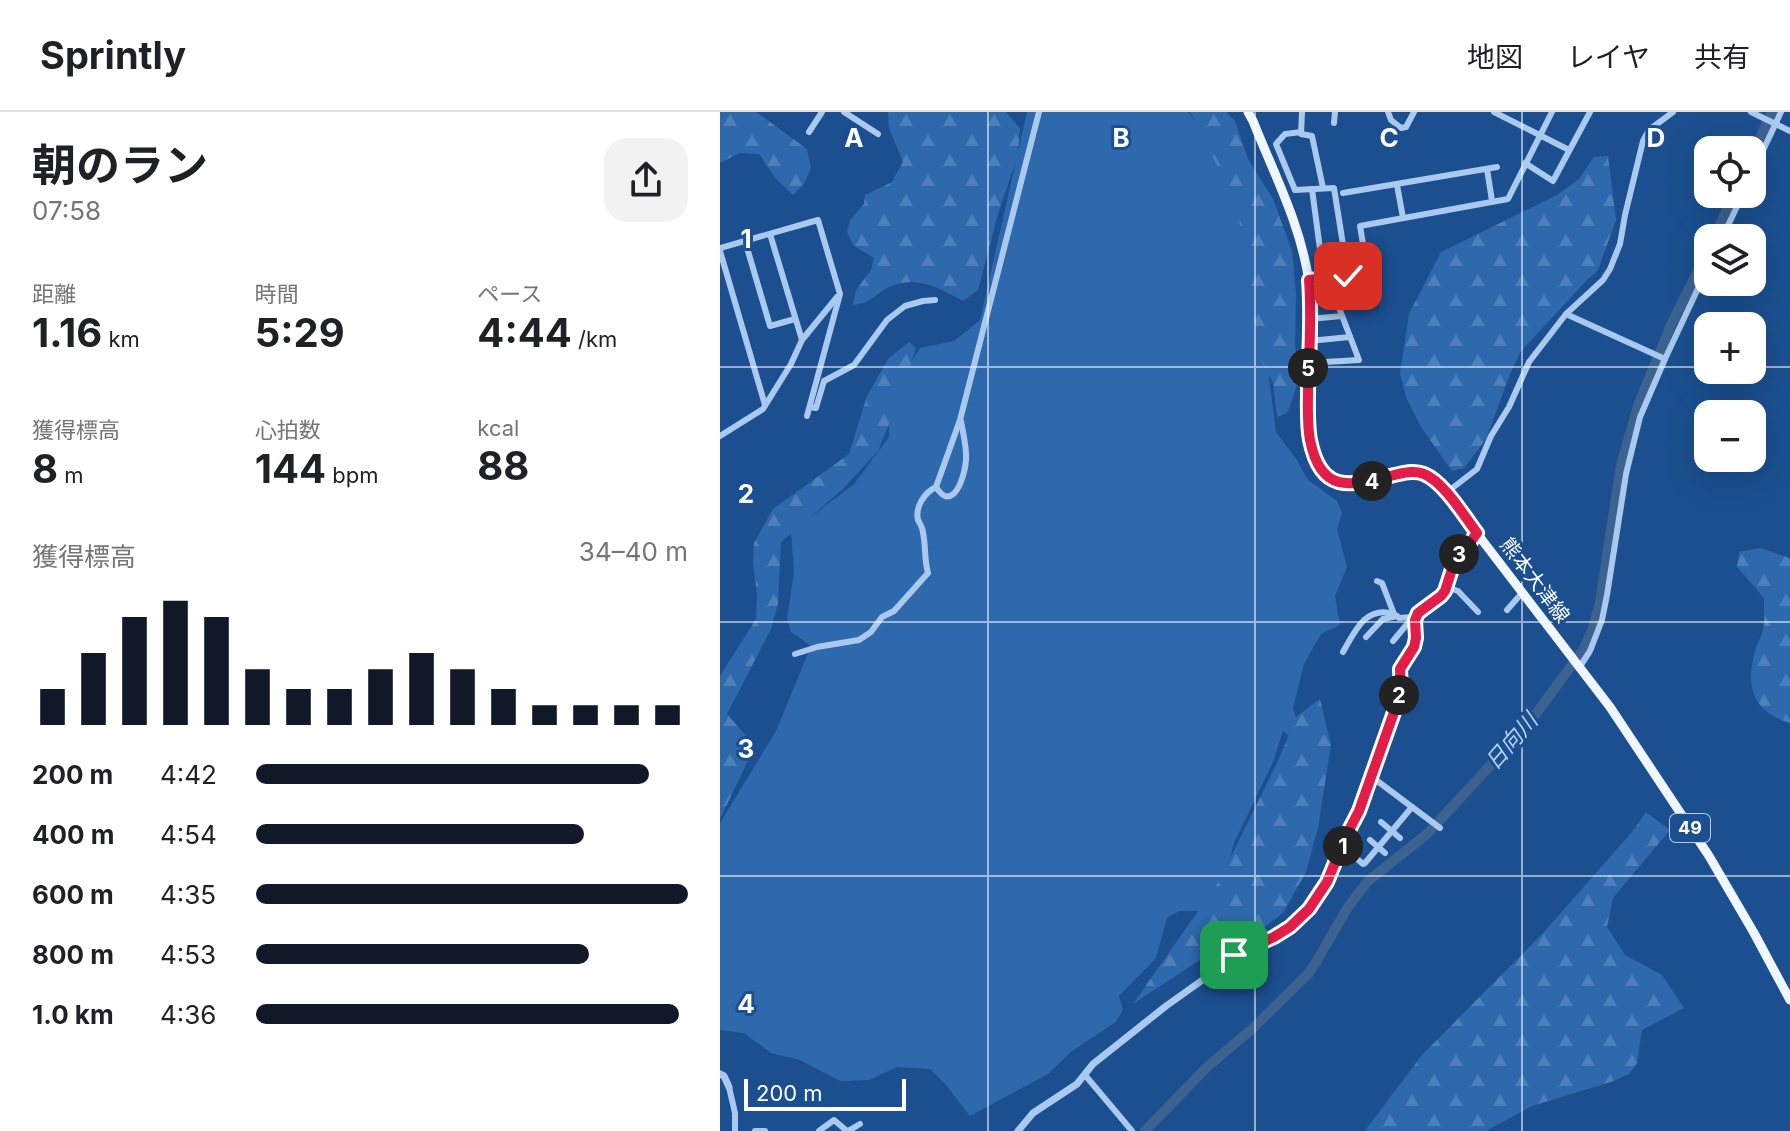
<!DOCTYPE html>
<html lang="ja">
<meta charset="utf-8">
<style>
:root{--surface:#fff;--page:#f2f2f2;--text:#202124;--muted:#757577;--line:#e0e0e0;--accent:#111827}
body{margin:0;font-family:Inter,"Noto Sans JP",sans-serif;background:var(--page);color:var(--text);height:100vh;display:flex;flex-direction:column;font-size:30px;white-space:nowrap}
*{box-sizing:border-box;margin:0}
p{font-size:26px;color:var(--muted)}
.icon{flex:none;width:44px;height:44px;fill:none;stroke:currentColor;stroke-width:2;stroke-linecap:round;stroke-linejoin:round}
.map{position:relative;flex:1;overflow:hidden}
.panel{display:flex;flex-direction:column;background:var(--surface);width:720px}
.panel>*{flex:none}
.tools{position:absolute;left:974px;top:24px;display:grid;gap:16px}
.tools a{display:grid;place-items:center;width:72px;height:72px;border-radius:16px;background:var(--surface);box-shadow:0 8px 32px #0002;font-size:40px}
.scale{position:absolute;left:24px;bottom:20px;width:162px;box-sizing:border-box;padding-left:8px;border:4px solid #fff;border-top:0;font-size:22px;line-height:28px;white-space:nowrap;color:#fff;-webkit-text-stroke:6px #1b4f8f;paint-order:stroke}
.pin{position:absolute;display:grid;place-items:center;width:68px;height:68px;color:#fff;margin:-34px;border-radius:16px;box-shadow:0 4px 12px #0006}
.km{position:absolute;width:40px;height:40px;margin:-20px;border-radius:50%;background:#222;color:#fff;font-size:22px;line-height:40px;text-align:center}
.round{display:grid;place-items:center;flex:none;width:84px;height:84px;border-radius:24px;background:var(--page)}
.head{display:flex;align-items:center;justify-content:space-between;height:136px;padding:0 32px}
h1{font-size:44px;font-weight:700;line-height:60px}
.metrics{display:grid;grid-template-columns:repeat(3,1fr);gap:12px;height:136px;padding:8px 32px}
.metrics div{display:grid;align-content:center}
.metrics b{font-size:40px;font-weight:700}
.metrics small{font-size:22px;font-weight:400}
.metrics p{font-size:22px}
.chart{height:224px;padding:16px 32px}
.chart p{display:flex;justify-content:space-between}
.chart svg{width:100%;height:144px;margin-top:8px;stroke:var(--accent);stroke-width:6}
ul{padding:0 32px;list-style:none;font-size:26px}
li{display:grid;grid-template-columns:128px 96px 1fr;align-items:center;height:60px}
li i{height:20px;border-radius:10px;background:var(--accent)}
header{display:flex;align-items:center;gap:48px;box-sizing:border-box;height:112px;padding:0 40px;background:var(--surface);border-bottom:2px solid var(--line)}
header strong{font-size:38px}
nav{display:flex;gap:44px;margin-inline-start:auto;font-size:28px}
main{display:flex;flex:1;min-height:0}
.map>svg:first-child{display:block}
</style>
<header>
<strong>Sprintly</strong>
<nav><a>地図</a><a>レイヤ</a><a>共有</a></nav>
</header>
<main>
<section class="panel">
<div class="head"><div><h1>朝のラン</h1><p>07:58</p></div><a class="round"><svg class="icon" aria-label="share" viewBox="0 0 24 24"><path d="M12 15V3M7 8l5-5 5 5M5 13v7h14v-7"/></svg></a></div>
<div class="metrics">
<div><p>距離</p><b>1.16<small> km</small></b></div>
<div><p>時間</p><b>5:29</b></div>
<div><p>ペース</p><b>4:44<small> /km</small></b></div>
</div>
<div class="metrics">
<div><p>獲得標高</p><b>8<small> m</small></b></div>
<div><p>心拍数</p><b>144<small> bpm</small></b></div>
<div><p>kcal</p><b>88</b></div>
</div>
<div class="chart"><p><span>獲得標高</span>34–40 m</p>
<svg viewBox="0 0 160 44" preserveAspectRatio="none"><path d="M5 44V33M15 44V22M25 44V11M35 44V6M45 44V11M55 44V27M65 44V33M75 44V33M85 44V27M95 44V22M105 44V27M115 44V33M125 44V38M135 44V38M145 44V38M155 44V38"/></svg>
</div>
<ul>
<li><b>200 m</b>4:42<i style="width:91%"></i></li>
<li><b>400 m</b>4:54<i style="width:76%"></i></li>
<li><b>600 m</b>4:35<i style="width:100%"></i></li>
<li><b>800 m</b>4:53<i style="width:77%"></i></li>
<li><b>1.0 km</b>4:36<i style="width:98%"></i></li>
</ul>
</section>
<div class="map">
<svg width="1070" height="1019" viewBox="0 0 1070 1019">
<defs>
<pattern id="forest-firs" width="22" height="20" patternUnits="userSpaceOnUse" patternTransform="scale(2)"><rect width="22" height="20" fill="#2e69ad"/><path d="M5 1l3.5 6h-7zM16 11l3.5 6h-7z" fill="#4d80b9"/></pattern>
</defs>
<rect width="100%" height="100%" fill="#1b4f8f"/>
<polygon fill="#2e69ad" points="307,0 468,0 492,29 528,105 556,320 577,348 588,368 617,389 622,401 617,417 627,455 615,484 620,513 601,522 584,552 573,596 581,622 574,627 563,619 553,650 514,731 500,786 483,799 459,799 447,806 436,846 399,884 403,898 396,910 352,939 328,962 250,1004 226,973 210,957 177,955 149,968 120,969 80,948 51,941 24,921 0,918 0,711 56,619 91,534 71,520 67,506 74,460 71,420 134,372 169,325 169,284 200,236 234,229 260,208"/>
<g fill="url(#forest-firs)">
<polygon points="0,0 36,0 87,37 91,56 84,72 73,83 56,67 39,42 20,41 0,51"/>
<path d="M168,0H286L300,16L298,43L278,102L258,178L243,189C215,174 191,160 161,180C149,188 148,191 133,193L136,178L151,158L154,146L134,134L127,120L130,108L144,92L145,83L172,70L183,50L169,16Z"/>
<polygon points="470,0 506,0 515,9 528,47 553,87 572,139 576,181 575,233 579,264 573,286 567,301 557,305 553,270 545,257 538,238 528,153 517,98 483,23"/>
<polygon points="888,44 896,108 878,158 867,168 801,239 790,262 766,327 744,356 732,359 701,315 686,285 680,262 689,202 721,140 837,83 859,67 874,45"/>
<polygon points="189,230 196,236 181,282 158,339 122,378 61,430 58,492 51,517 7,602 29,627 33,638 0,707 0,564 36,507 37,482 33,452 34,431 53,397 129,342 147,284 168,247"/>
<path d="M1040,436L1070,446V611C1031,599 1025,573 1036,536C1038,530 1042,524 1043,518C1045,508 1044,496 1044,486L1017,455L1019,440Z"/>
<polygon points="600,587 611,633 598,716 586,760 563,801 545,815 513,826 413,892 499,769 557,651 577,604"/>
<polygon points="926,700 950,718 893,786 887,815 905,843 942,863 964,896 922,918 917,951 909,962 894,969 812,994 766,1019 645,1019 702,943 823,821 912,720"/>
</g>
<g fill="none" stroke-linecap="round" stroke-linejoin="round">
<g stroke="#3c6290" stroke-width="10">
<polyline points="1032,43 1052,0"/>
<polyline points="994,126 1014,82"/>
<polyline points="425,1019 486,956 532,917 589,861 595,852 628,795 648,769 706,723 807,614 863,538 872,519 880,490 901,353 918,294 950,215 988,138"/>
</g>
<g stroke="#a9c9ee" stroke-width="6">
<polyline points="124,0 158,22"/>
<polyline points="582,0 581,22 592,24 603,76"/>
<polyline points="668,0 671,8 681,16 686,15 694,0"/>
<polyline points="774,0 849,38"/>
<polyline points="1031,0 1070,19"/>
<polyline points="614,11 615,0"/>
<polyline points="89,20 102,0"/>
<polyline points="581,20 565,22 556,32 575,78 614,76 628,164"/>
<polyline points="805,51 833,69 870,0"/>
<polyline points="767,57 772,89"/>
<polyline points="1032,62 1061,0"/>
<polyline points="677,73 683,106"/>
<polyline points="592,77 604,167"/>
<polyline points="623,81 777,55"/>
<polyline points="50,122 82,228"/>
<polyline points="1002,126 1023,82"/>
<polyline points="25,129 50,214 75,207"/>
<polyline points="0,136 98,108 120,182 87,304"/>
<polyline points="0,139 45,293"/>
<polyline points="589,168 648,162 640,114 788,87 832,0"/>
<polyline points="846,202 945,247"/>
<polyline points="589,207 622,204"/>
<polyline points="589,229 630,225"/>
<polyline points="588,251 639,248 613,180 611,167"/>
<polyline points="90,295 96,296 104,269 134,253 167,208 185,194 203,189 215,188"/>
<polyline points="0,324 43,297 71,252 82,228 117,185"/>
<path d="M216,375C233,402 245,364 246,348C247,335 243,322 241,309"/>
<polyline points="726,381 757,357 771,324 789,295 809,250 846,202 883,168 890,157 900,132 905,103 923,29 929,18 953,0"/>
<polyline points="657,469 662,471 674,502 679,506 692,505"/>
<polyline points="726,475 738,479 758,500"/>
<polyline points="787,498 802,481"/>
<polyline points="646,525 663,507 677,504"/>
<polyline points="673,529 693,505"/>
<path d="M623,540C635,519 646,493 674,502"/>
<path d="M75,542L97,535L139,528L151,520L162,505L174,499L208,461C204,447 206,434 203,421C203,416 200,412 198,408C195,395 204,381 216,375L240,308L319,0"/>
<polyline points="859,556 870,539 882,508 887,483 906,362 920,305 945,247 988,155"/>
<polyline points="652,665 720,716"/>
<polyline points="661,710 680,726"/>
<polyline points="650,728 665,741"/>
<polyline points="635,745 643,752 645,751 692,695"/>
<polyline points="365,963 412,1019"/>
<polyline points="9,975 15,1001 15,1019"/>
<polyline points="35,1019 45,1019"/>
<polyline points="99,1019 114,1008 127,1019"/>
<polyline points="128,1019 140,1012"/>
</g>
<g stroke="#a9c9ee" stroke-width="7">
<polyline points="0,962 4,964 9,975"/>
<polyline points="298,1019 313,1001 357,972 373,952 446,894 484,867 507,847 554,825 570,815 589,797 607,770 626,724 639,699 678,589 681,578 680,557 694,535 696,526 695,508 698,501 721,484 725,479 733,454 757,421"/>
</g>
<path stroke="#f0f6ff" stroke-width="9" d="M528,0L533,9C554,62 581,113 589,170C591,184 589,199 589,213C589,247 579,338 604,361C635,391 672,350 703,361C712,365 719,374 726,381L890,595L989,744L1034,821L1070,888"/>
</g>
<g fill="none" stroke-linecap="round" stroke-linejoin="round">
<defs>
<path id="route" d="M514,843L554,825L570,815L589,797L607,770L626,724L639,699L678,589L681,578L680,557L694,535L696,526L695,508L698,501L721,484L725,479L733,454L757,421C744,404 724,370 704,362C694,358 684,361 674,363C630,374 601,383 590,328C587,312 588,296 588,279C589,243 592,204 589,168L628,164"/>
</defs>
<use href="#route" stroke="#fff" stroke-width="16"/>
<use href="#route" stroke="#e11d48" stroke-width="10"/>
</g>
<path fill="none" stroke="#fff" stroke-width="2" stroke-opacity="0.55" d="M268,0V1019M535,0V1019M802,0V1019M0,255H988M1032,255H1070M0,510H1070M0,764H1070"/>
<g text-anchor="middle" stroke-width="6" stroke-linejoin="round" paint-order="stroke">
<rect fill="#1b4f8f" stroke="#bbcadd" stroke-width="2" x="950" y="702" width="40" height="28" rx="6"/>
<g font-size="18" font-weight="bold" fill="#fff">
<text x="970" y="722">49</text>
</g>
<g font-size="20" fill="#fff" stroke="#1b4f8f">
<text transform="translate(815 468) rotate(53)" y="7">熊本大津線</text>
</g>
<g font-size="22" font-style="italic" fill="#b5d3f5" stroke="#1b4f8f">
<text transform="translate(791 629) rotate(-49)" y="8">日向川</text>
</g>
</g>
<g font-size="26" text-anchor="middle" font-weight="bold" fill="#fff" stroke="#1b4f8f" stroke-width="6" stroke-linejoin="round" paint-order="stroke">
<text x="134" y="35">A</text>
<text x="401" y="35">B</text>
<text x="669" y="35">C</text>
<text x="936" y="35">D</text>
<text x="26" y="136">1</text>
<text x="26" y="391">2</text>
<text x="26" y="646">3</text>
<text x="26" y="901">4</text>
</g>
</svg>
<div class="tools">
<a><svg class="icon" aria-label="locate" viewBox="0 0 24 24"><circle cx="12" cy="12" r="6"/><path d="M12 2v4M12 18v4M2 12h4M18 12h4"/></svg></a>
<a><svg class="icon" aria-label="layers" viewBox="0 0 24 24"><path d="M12 4l9 5-9 5-9-5zM3 14l9 5 9-5"/></svg></a>
<a>+</a>
<a>−</a>
</div>
<div class="scale">200 m</div>
<div class="pin" style="left:514px;top:843px;background:#1e9e55"><svg class="icon" aria-label="arrive" viewBox="0 0 24 24"><path d="M6 21V4h12l-3 4 3 4H6"/></svg></div>
<div class="pin" style="left:628px;top:164px;background:#d93025"><svg class="icon" aria-label="check" viewBox="0 0 24 24"><path d="M5 12l5 5 9-10"/></svg></div>
<b class="km" style="left:623px;top:734px">1</b>
<b class="km" style="left:679px;top:583px">2</b>
<b class="km" style="left:739px;top:442px">3</b>
<b class="km" style="left:652px;top:369px">4</b>
<b class="km" style="left:588px;top:256px">5</b>
</div>
</main>
